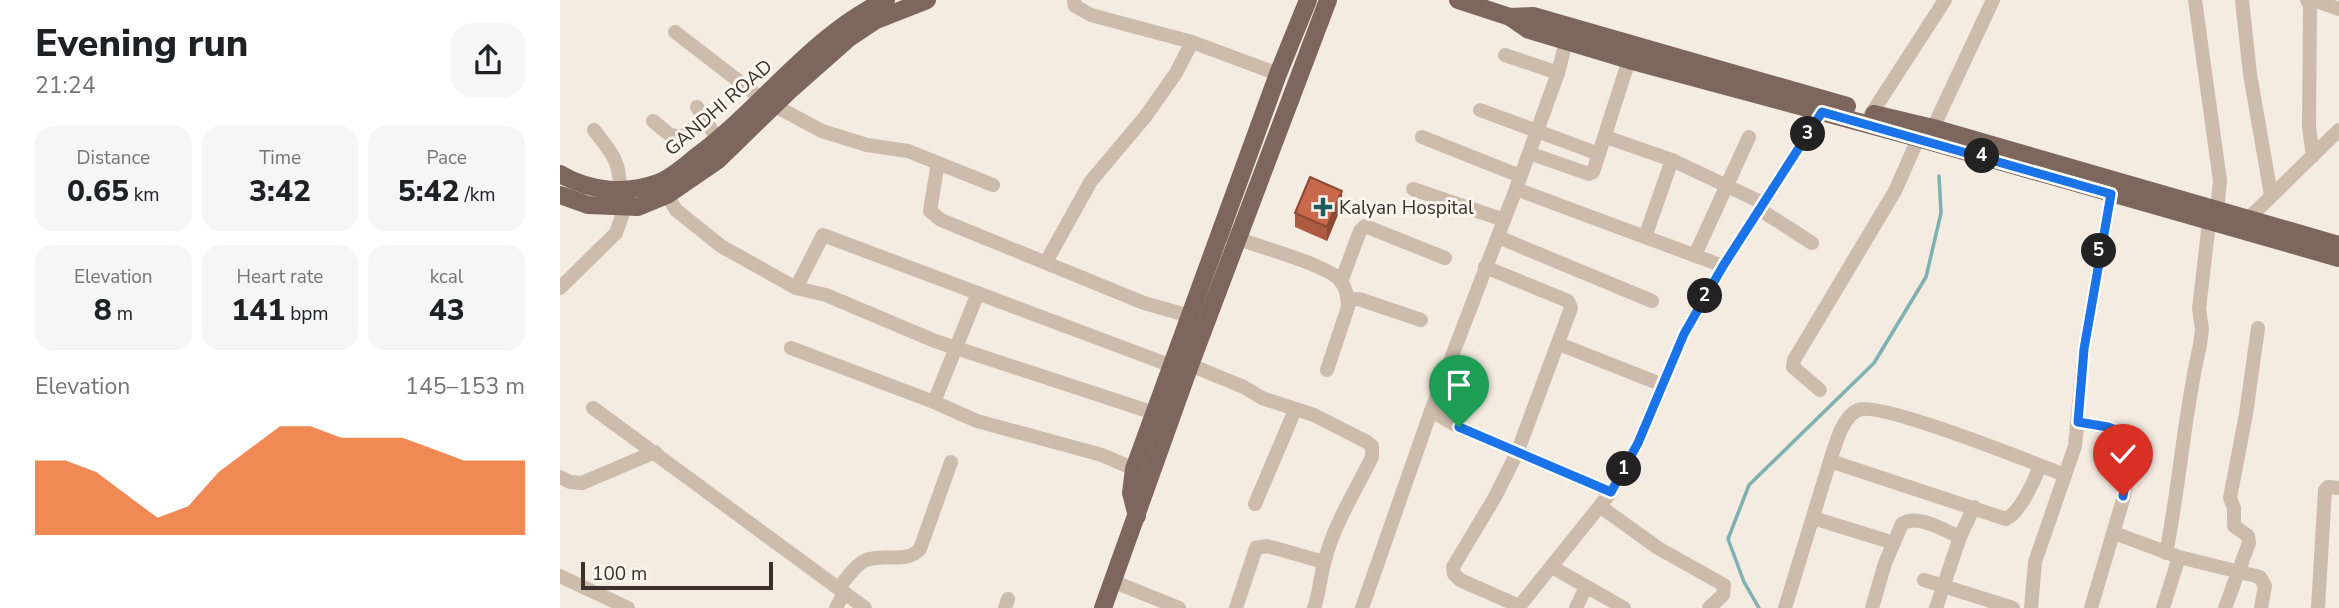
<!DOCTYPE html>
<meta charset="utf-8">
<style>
:root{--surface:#fff;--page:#f6f6f6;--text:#202124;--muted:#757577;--accent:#ea580c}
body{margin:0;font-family:"Nunito Sans",sans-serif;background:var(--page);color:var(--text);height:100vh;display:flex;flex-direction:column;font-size:26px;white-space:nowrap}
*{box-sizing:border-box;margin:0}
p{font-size:23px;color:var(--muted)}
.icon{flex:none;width:38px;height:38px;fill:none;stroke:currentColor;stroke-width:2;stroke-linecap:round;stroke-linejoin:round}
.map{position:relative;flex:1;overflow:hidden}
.drawer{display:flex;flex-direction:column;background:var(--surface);width:560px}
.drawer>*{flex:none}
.scale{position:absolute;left:21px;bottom:18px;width:192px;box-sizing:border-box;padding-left:7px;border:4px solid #3b302b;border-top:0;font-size:19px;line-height:24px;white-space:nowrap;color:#3b302b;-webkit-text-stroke:5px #fbf5ee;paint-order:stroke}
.pin{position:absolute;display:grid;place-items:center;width:60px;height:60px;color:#fff;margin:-72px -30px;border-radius:50% 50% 50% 0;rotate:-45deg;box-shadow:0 0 7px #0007}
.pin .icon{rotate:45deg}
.km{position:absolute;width:35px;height:35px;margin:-18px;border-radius:50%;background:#222;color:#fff;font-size:19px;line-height:35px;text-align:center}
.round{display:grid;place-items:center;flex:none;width:74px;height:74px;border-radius:21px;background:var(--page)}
.headline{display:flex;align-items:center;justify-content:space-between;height:119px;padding:0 35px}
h1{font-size:38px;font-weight:800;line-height:52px}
.figures{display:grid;grid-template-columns:repeat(3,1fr);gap:10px;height:119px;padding:7px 35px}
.figures div{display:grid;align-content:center;border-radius:18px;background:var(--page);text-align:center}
.figures b{font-size:30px;font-weight:800}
.figures small{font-size:19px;font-weight:400}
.figures p{font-size:19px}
.chart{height:196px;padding:14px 35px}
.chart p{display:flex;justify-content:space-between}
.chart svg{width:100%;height:126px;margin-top:7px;fill:var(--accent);opacity:.7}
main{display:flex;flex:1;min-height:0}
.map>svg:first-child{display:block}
</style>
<main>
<section class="drawer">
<div class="headline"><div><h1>Evening run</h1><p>21:24</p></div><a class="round"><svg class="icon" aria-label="share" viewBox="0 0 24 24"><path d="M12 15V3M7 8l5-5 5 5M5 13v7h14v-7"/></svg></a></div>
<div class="figures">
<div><p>Distance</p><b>0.65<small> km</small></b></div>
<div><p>Time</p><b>3:42</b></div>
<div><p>Pace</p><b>5:42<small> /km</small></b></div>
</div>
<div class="figures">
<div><p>Elevation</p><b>8<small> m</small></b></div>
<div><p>Heart rate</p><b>141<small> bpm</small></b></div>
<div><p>kcal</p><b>43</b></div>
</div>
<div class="chart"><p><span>Elevation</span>145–153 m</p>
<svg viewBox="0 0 160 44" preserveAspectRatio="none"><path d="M0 44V18L10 18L20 22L30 30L40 38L50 34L60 22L70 14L80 6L90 6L100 10L110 10L120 10L130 14L140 18L150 18L160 18V44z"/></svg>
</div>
</section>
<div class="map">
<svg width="1779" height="608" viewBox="0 0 1779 608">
<rect width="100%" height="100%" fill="#f4ebe1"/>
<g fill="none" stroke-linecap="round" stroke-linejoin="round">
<polyline stroke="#7fb0b2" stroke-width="3.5" points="1199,608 1184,582 1168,539 1189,485 1314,363 1366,277 1381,213 1379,176"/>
<g stroke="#cdbbac" stroke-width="14">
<polyline points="514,0 515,6 531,15 632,42 718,74"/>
<polyline points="1635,0 1660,181 1656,221"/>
<polyline points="1682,0 1690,74 1711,195"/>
<polyline points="1747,0 1750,5 1749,127 1753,156"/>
<polyline points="1753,0 1779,9"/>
<polyline points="115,32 202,99 262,131 307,145 348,151 433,185"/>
<polyline points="1006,41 998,73 956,189 871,411 899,427 1051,492"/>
<polyline points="945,55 998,73"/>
<polyline points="137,107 158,140"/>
<polyline points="920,110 1039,154"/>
<polyline points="1308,119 1385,0"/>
<polyline points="93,121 110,135 122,137 145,120"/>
<polyline points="1373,128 1433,0"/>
<path d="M34,130C51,152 60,160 60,189"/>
<polyline points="862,137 960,176"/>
<polyline points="1046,137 1112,160 1203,203"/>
<polyline points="969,153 1029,174 1033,172 1069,60"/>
<polyline points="378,163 370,211 381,220 584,303 630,316"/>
<polyline points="853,189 944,220"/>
<polyline points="956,189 1163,266"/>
<polyline points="107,195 116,210 161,246 236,288 266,295 375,341 594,413"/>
<polyline points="1199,209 1252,243"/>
<polyline points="1689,218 1779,130"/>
<path d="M668,235C691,245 768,264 781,281C786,288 788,299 788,307L767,370"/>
<polyline points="938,237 1092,301"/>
<polyline points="1085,237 1112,160"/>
<polyline points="1135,255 1189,137"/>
<polyline points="486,262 531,181 585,117 616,73 632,42"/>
<polyline points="925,267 1008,301 1011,308 957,453 935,497 893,567 894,574 900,580 959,606"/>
<polyline points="781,282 800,231 805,226 885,258"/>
<polyline points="0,288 56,233 62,216 61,206"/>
<polyline points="236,288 263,235 612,366"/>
<polyline points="788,300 799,299 861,320"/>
<polyline points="999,344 1103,385"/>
<polyline points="231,348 374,402 417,421 542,455 574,469"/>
<path d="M630,365L684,387L702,398L754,415L807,442L812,446V457C796,490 774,524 765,560C760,576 760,592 754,608"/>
<polyline points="1260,390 1233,367 1234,360 1335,191 1362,130"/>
<polyline points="374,402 418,293"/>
<polyline points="33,408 305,608"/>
<polyline points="1518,422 1548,427 1573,436 1564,496 1531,608"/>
<path d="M1480,466C1474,481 1461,511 1446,519L1270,461C1275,446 1282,417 1298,410C1320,401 1474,463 1505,475"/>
<polyline points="0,477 10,482 22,483 95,452"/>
<polyline points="695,504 735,410"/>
<polyline points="1041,507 1098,548 1164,585 1163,595 1149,608"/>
<polyline points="1253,518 1334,543"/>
<polyline points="1554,533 1619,557 1603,608"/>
<path d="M1606,553C1620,484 1624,413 1640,345L1642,329L1639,309L1649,222"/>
<polyline points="1619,557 1700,577 1705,586 1701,608"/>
<polyline points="992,567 1064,608"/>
<polyline points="0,576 68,608"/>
<polyline points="1364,580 1453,608"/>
<polyline points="552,581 619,608"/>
<path d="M279,588C286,579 295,565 306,560C324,553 347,564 360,549L391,462"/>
<polyline points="276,608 284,593"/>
<polyline points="445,608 448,599"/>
<polyline points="676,608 696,548 707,546 764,562"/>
<polyline points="802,608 871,411"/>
<polyline points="958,608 1051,492 1078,443 1124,334 1163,266 1262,112"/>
<polyline points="1016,608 1026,587"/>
<polyline points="1225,608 1270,461"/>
<path d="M1312,608L1325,563L1342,524C1357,513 1385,531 1400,537"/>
<polyline points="1376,608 1400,537 1414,507"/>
<polyline points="1471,608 1475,562 1515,446 1524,349 1551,194"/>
<polyline points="1665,608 1689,543 1688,536 1674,526 1674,508 1670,498 1686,414 1698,328"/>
<polyline points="1758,608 1765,490 1768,487 1779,488"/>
</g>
<g stroke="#7d675c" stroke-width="18">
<polyline points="898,0 950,17 969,30 1069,60 1358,138 1779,258"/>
<polyline points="950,17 973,16 1287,106"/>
<polyline points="1314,114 1373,128 1779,245"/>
<path d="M0,174C29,191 65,195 98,183C112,178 126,165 137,156C203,107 251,36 326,0"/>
<polyline points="0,195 28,205 78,207 107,195 158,160 229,91 289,38 316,20 367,0"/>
<polyline points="577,516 571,493 574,469 718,74 748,0"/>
<polyline points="543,608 630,365 768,0"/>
</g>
</g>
<polygon fill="#ac5a40" points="782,205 767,241 735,227 735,213"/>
<polygon fill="#8c4a34" points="782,191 782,205 767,241 767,227"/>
<polygon fill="#c8694b" stroke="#8c4a34" stroke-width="2" points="750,177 782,191 767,227 735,213"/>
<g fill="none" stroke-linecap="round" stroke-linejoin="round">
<defs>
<polyline id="route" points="899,427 1051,492 1078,443 1124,334 1163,266 1262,112 1551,194 1524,349 1518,422 1548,427 1573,436 1563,496"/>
</defs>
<use href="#route" stroke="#fff" stroke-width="14"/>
<use href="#route" stroke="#1a73e8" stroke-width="9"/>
</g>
<path fill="#1f5a5e" stroke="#fbf5ee" stroke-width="2.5" d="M759.5 196.5h7v7h7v7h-7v7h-7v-7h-7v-7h7z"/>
<g text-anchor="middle" stroke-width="6" stroke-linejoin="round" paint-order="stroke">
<g font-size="19" fill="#3b302b" stroke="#fbf5ee">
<text transform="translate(158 107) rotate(-41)" y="7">GANDHI ROAD</text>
</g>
<g font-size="19" fill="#3b302b" stroke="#fbf5ee" text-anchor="start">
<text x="779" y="214">Kalyan Hospital</text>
</g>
</g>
</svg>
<div class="scale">100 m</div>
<div class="pin" style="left:899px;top:427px;background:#1e9e55"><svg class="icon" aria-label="arrive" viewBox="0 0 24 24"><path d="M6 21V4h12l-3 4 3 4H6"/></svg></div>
<div class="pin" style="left:1563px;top:496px;background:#d93025"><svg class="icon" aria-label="check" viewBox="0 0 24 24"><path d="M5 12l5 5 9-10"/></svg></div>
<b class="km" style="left:1064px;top:469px">1</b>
<b class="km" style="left:1145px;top:296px">2</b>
<b class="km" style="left:1248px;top:134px">3</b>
<b class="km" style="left:1422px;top:156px">4</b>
<b class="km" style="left:1539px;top:251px">5</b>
</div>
</main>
